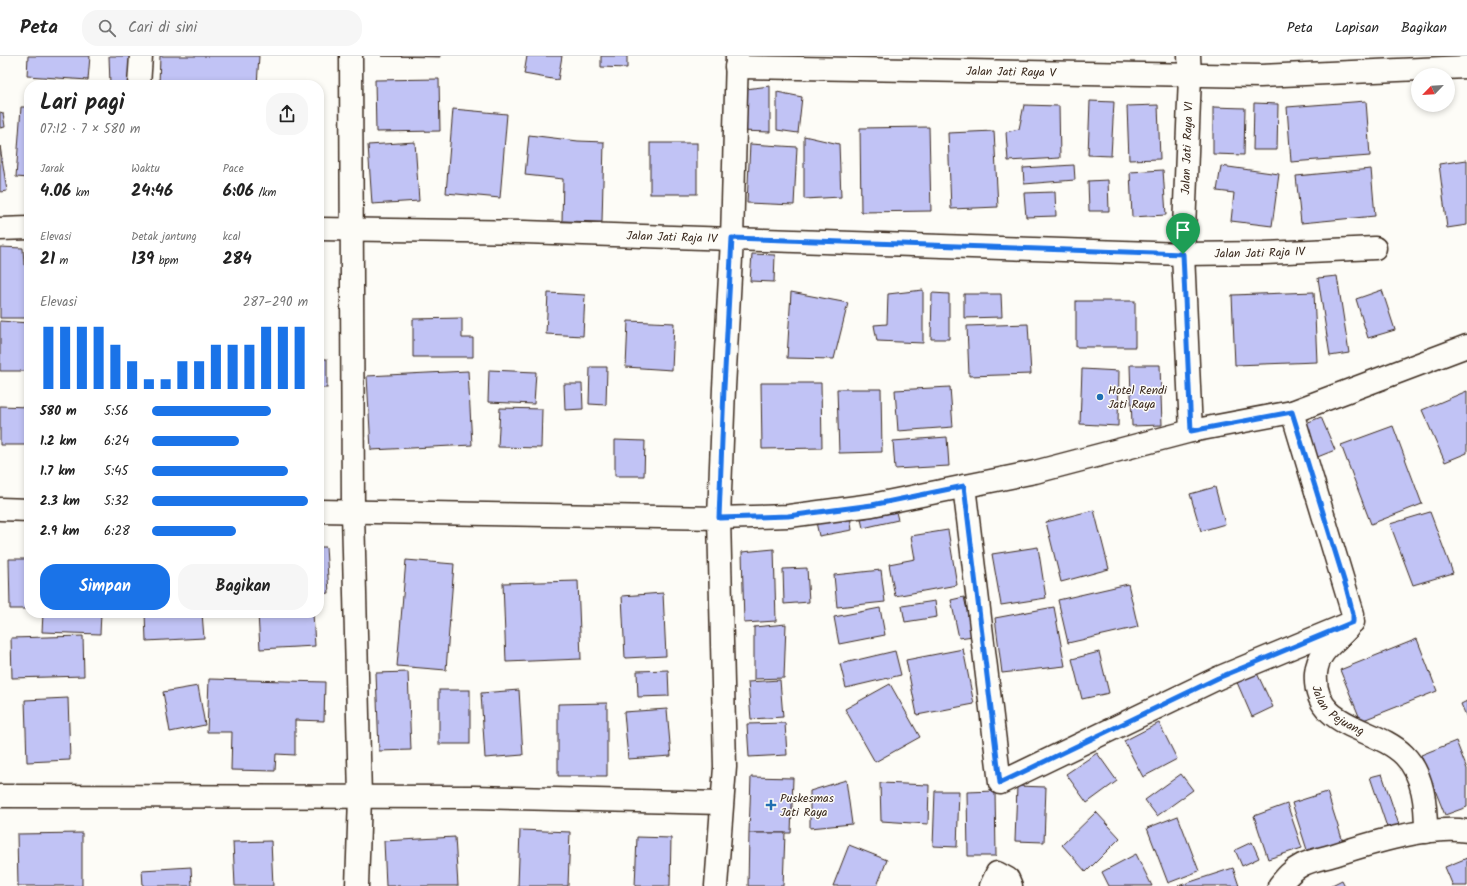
<!DOCTYPE html>
<html lang="id">
<meta charset="utf-8">
<style>
:root{--surface:#fff;--page:#f6f6f6;--text:#222;--muted:#767676;--line:#e0e0e0;--accent:#1a73e8}
body{margin:0;font-family:Kalam,sans-serif;background:var(--page);color:var(--text);height:100vh;display:flex;flex-direction:column;font-size:15px;white-space:nowrap}
*{box-sizing:border-box;margin:0}
p{font-size:13px;color:var(--muted)}
.icon{flex:none;width:22px;height:22px;fill:none;stroke:currentColor;stroke-width:2;stroke-linecap:round;stroke-linejoin:round}
.map{position:relative;flex:1;overflow:hidden}
.sheet{position:absolute;left:24px;top:24px;width:300px;height:538px;display:flex;flex-direction:column;background:var(--surface);border-radius:16px;box-shadow:0 2px 6px #0003}
.sheet>*{flex:none}
.needle{width:26px;rotate:245deg}
.buttons{position:absolute;left:1411px;top:12px;display:grid;gap:8px}
.buttons a{display:grid;place-items:center;width:44px;height:44px;border-radius:50%;background:var(--surface);box-shadow:0 2px 6px #0003;font-size:20px}
.pin{position:absolute;display:grid;place-items:center;width:34px;height:34px;color:#fff;margin:-41px -17px;border-radius:50% 50% 50% 0;rotate:-45deg;box-shadow:0 0 4px #0007}
.pin .icon{rotate:45deg}
.round{display:grid;place-items:center;flex:none;width:42px;height:42px;border-radius:16px;background:var(--page)}
.overview{display:flex;align-items:center;justify-content:space-between;height:68px;padding:0 16px}
h1{font-size:22px;font-weight:800;line-height:30px}
.metrics{display:grid;grid-template-columns:repeat(3,1fr);gap:6px;height:68px;padding:4px 16px}
.metrics div{display:grid;align-content:center}
.metrics b{font-size:17px;font-weight:800}
.metrics small{font-size:11px;font-weight:400}
.metrics p{font-size:11px}
.chart{height:112px;padding:8px 16px}
.chart p{display:flex;justify-content:space-between}
.chart svg{width:100%;height:72px;margin-top:4px;stroke:var(--accent);stroke-width:6}
.action{display:flex;gap:8px;margin-top:auto;padding:8px 16px}
.action a{flex:1;height:46px;border-radius:16px;background:var(--accent);color:#fff;font-size:16px;font-weight:800;line-height:46px;text-align:center}
.action a+a{background:var(--page);color:var(--text)}
ul{padding:0 16px;list-style:none;font-size:13px}
li{display:grid;grid-template-columns:64px 48px 1fr;align-items:center;height:30px}
li i{height:10px;border-radius:5px;background:var(--accent)}
header{display:flex;align-items:center;gap:24px;box-sizing:border-box;height:56px;padding:0 20px;background:var(--surface);border-bottom:1px solid var(--line)}
header strong{font-size:19px}
nav{display:flex;gap:22px;margin-inline-start:auto;font-size:14px}
.search{width:280px;height:36px;background:var(--page);display:flex;align-items:center;gap:10px;box-sizing:border-box;padding:0 14px;border-radius:16px;color:var(--muted);font-size:15px}
.map>svg:first-child{display:block}
</style>
<header>
<strong>Peta</strong>
<div class="search"><svg class="icon" aria-label="search" viewBox="0 0 24 24"><circle cx="10" cy="10" r="6"/><path d="M15 15l6 6"/></svg>Cari di sini</div>
<nav><a>Peta</a><a>Lapisan</a><a>Bagikan</a></nav>
</header>
<div class="map">
<svg width="1467" height="830" viewBox="0 0 1467 830">
<rect width="100%" height="100%" fill="#fdfcf7"/>
<filter id="ink" filterUnits="userSpaceOnUse"><feTurbulence type="fractalNoise" baseFrequency=".025" numOctaves="2"/><feDisplacementMap in="SourceGraphic" scale="8" xChannelSelector="R" yChannelSelector="G"/><feConvolveMatrix kernelMatrix="1 2 1 2 8 2 1 2 1" color-interpolation-filters="sRGB"/></filter>
<g filter="url(#ink)">
<g fill="#c1c3f5" stroke="#3b2a1e">
<polygon points="28,0 90,0 88,24 27,20"/>
<polygon points="109,0 131,0 131,28 110,28"/>
<polygon points="160,0 259,0 257,29 159,28"/>
<polygon points="381,0 440,0 440,1"/>
<polygon points="527,0 562,0 558,24 524,18"/>
<polygon points="601,0 627,0 627,12 601,11"/>
<polygon points="439,23 440,75 376,76 375,24"/>
<polygon points="770,30 770,76 740,75 737,34"/>
<polygon points="777,36 802,41 798,77 777,74"/>
<polygon points="1090,45 1114,46 1111,100 1088,99"/>
<polygon points="1366,45 1370,100 1291,106 1287,51"/>
<polygon points="1254,47 1278,48 1277,94 1253,94"/>
<polygon points="1024,49 1059,50 1060,102 1008,105 1006,76 1019,73"/>
<polygon points="1158,49 1160,103 1129,104 1127,50"/>
<polygon points="21,51 29,51 29,122 16,121"/>
<polygon points="1213,51 1245,52 1244,99 1213,98"/>
<polygon points="453,53 507,58 500,142 446,137"/>
<polygon points="0,56 3,57 5,71 0,72"/>
<polygon points="929,71 931,155 861,156 860,72"/>
<polygon points="994,75 998,151 951,153 948,77"/>
<polygon points="529,79 578,85 604,86 602,166 562,165 563,123 525,119"/>
<polygon points="804,80 839,88 841,141 804,143"/>
<polygon points="415,86 419,145 372,148 368,89"/>
<rect x="650" y="87" width="47" height="51"/>
<polygon points="750,88 797,91 794,149 747,147"/>
<polygon points="0,90 7,135 0,136"/>
<polygon points="1467,104 1467,169 1447,172 1439,108"/>
<polygon points="1074,109 1075,124 1024,128 1023,112"/>
<polygon points="1221,110 1279,118 1272,170 1231,165 1234,137 1217,135"/>
<polygon points="1371,113 1375,160 1301,167 1296,120"/>
<polygon points="1163,114 1166,159 1132,161 1130,116"/>
<polygon points="1108,124 1109,155 1089,155 1088,125"/>
<polygon points="1055,136 1056,160 1026,161 1024,137"/>
<polygon points="0,191 23,192 24,209 29,209 29,262 0,262"/>
<polygon points="752,198 775,199 774,226 750,225"/>
<polygon points="1337,220 1349,297 1330,300 1318,222"/>
<polygon points="923,234 923,287 877,285 874,269 887,268 888,238"/>
<polygon points="1382,234 1395,274 1368,282 1356,243"/>
<polygon points="791,236 848,247 834,303 787,302"/>
<polygon points="1314,236 1317,306 1235,309 1232,239"/>
<polygon points="548,237 585,239 583,280 546,278"/>
<polygon points="932,237 949,238 949,283 931,283"/>
<polygon points="964,238 1001,238 1002,261 964,262"/>
<rect x="1076" y="245" width="59" height="46"/>
<polygon points="462,262 462,282 473,282 473,301 413,301 413,263"/>
<polygon points="0,265 29,267 29,315 0,315"/>
<polygon points="628,265 674,267 672,314 626,311"/>
<polygon points="1028,268 1031,318 969,320 967,270"/>
<rect x="319" y="303" width="8" height="29"/>
<polygon points="1130,309 1160,309 1162,369 1132,370"/>
<polygon points="590,311 607,311 606,349 589,348"/>
<polygon points="1082,313 1119,315 1118,370 1080,368"/>
<polygon points="489,314 536,316 534,348 488,346"/>
<polygon points="468,315 472,389 371,394 367,320"/>
<polygon points="761,327 821,327 822,392 762,393"/>
<polygon points="564,328 582,328 583,353 565,354"/>
<polygon points="950,331 953,371 898,375 895,334"/>
<polygon points="837,333 881,333 882,396 839,397"/>
<polygon points="1467,335 1467,397 1445,406 1422,354"/>
<polygon points="0,350 29,351 29,389 0,389"/>
<polygon points="500,352 542,353 541,392 498,391"/>
<polygon points="1321,361 1335,394 1315,402 1301,369"/>
<polygon points="1393,370 1422,448 1371,468 1341,389"/>
<polygon points="947,381 949,410 895,413 893,385"/>
<polygon points="615,384 645,385 644,420 615,420"/>
<polygon points="1215,431 1225,468 1201,475 1190,438"/>
<polygon points="1094,454 1109,513 1061,526 1046,466"/>
<polygon points="896,456 898,464 863,472 861,463"/>
<polygon points="1430,456 1453,517 1413,529 1390,468"/>
<polygon points="850,460 852,474 819,480 816,466"/>
<polygon points="948,474 957,529 895,540 889,508 915,503 911,480"/>
<polygon points="319,491 326,491 329,537 319,538"/>
<polygon points="1038,491 1046,542 1001,549 992,498"/>
<polygon points="774,493 776,565 744,567 742,496"/>
<polygon points="9,503 29,503 29,553 10,553"/>
<polygon points="406,504 454,508 446,614 397,610"/>
<polygon points="807,512 809,546 784,548 783,513"/>
<polygon points="881,514 885,546 837,551 834,519"/>
<polygon points="578,525 581,603 506,606 503,527"/>
<polygon points="1128,528 1138,571 1068,587 1058,544"/>
<polygon points="663,537 666,600 625,602 622,540"/>
<polygon points="964,541 973,580 959,582 951,544"/>
<polygon points="935,545 937,561 905,566 902,550"/>
<polygon points="1054,551 1065,610 1002,617 995,562"/>
<polygon points="880,552 885,579 839,588 834,561"/>
<polygon points="43,557 101,557 100,578 42,576"/>
<polygon points="145,557 202,557 204,582 146,585"/>
<polygon points="258,557 313,557 315,590 260,593"/>
<polygon points="786,568 784,622 754,623 754,571"/>
<polygon points="83,580 84,620 12,622 11,582"/>
<polygon points="1417,583 1437,635 1361,665 1340,614"/>
<polygon points="963,593 974,648 917,659 906,604"/>
<polygon points="895,595 901,619 846,632 840,608"/>
<polygon points="1099,596 1109,637 1082,643 1072,603"/>
<polygon points="668,614 669,640 638,641 637,615"/>
<polygon points="1256,615 1273,651 1252,661 1236,624"/>
<polygon points="408,616 411,694 379,695 376,617"/>
<polygon points="209,623 325,626 324,665 295,664 295,699 276,698 275,715 231,714 232,676 207,676"/>
<polygon points="780,624 783,661 751,663 748,626"/>
<polygon points="890,628 920,681 875,706 845,653"/>
<polygon points="198,630 205,669 170,676 163,636"/>
<rect x="439" y="634" width="31" height="54"/>
<polygon points="519,634 523,699 485,702 481,637"/>
<polygon points="68,642 70,704 27,706 25,644"/>
<polygon points="1467,645 1467,662 1461,648"/>
<polygon points="607,647 607,720 558,720 558,648"/>
<polygon points="667,653 671,700 628,703 624,656"/>
<polygon points="785,667 787,699 749,701 747,668"/>
<polygon points="1159,667 1177,703 1143,721 1124,685"/>
<polygon points="1456,685 1467,713 1467,751 1445,759 1421,699"/>
<polygon points="1097,697 1117,725 1087,747 1066,718"/>
<polygon points="1181,718 1193,734 1157,760 1145,744"/>
<polygon points="1382,718 1401,775 1389,777 1370,721"/>
<polygon points="751,721 793,722 791,777 749,777"/>
<polygon points="846,724 852,768 810,772 810,735"/>
<polygon points="880,727 929,729 928,768 881,765"/>
<polygon points="1017,730 1046,731 1044,786 1015,785"/>
<polygon points="935,735 959,735 957,791 933,790"/>
<polygon points="995,735 996,800 968,800 967,736"/>
<polygon points="1327,736 1343,786 1308,797 1292,747"/>
<polygon points="1287,748 1302,792 1268,803 1254,760"/>
<polygon points="1096,756 1120,782 1086,816 1062,789"/>
<polygon points="1178,760 1199,815 1168,827 1147,772"/>
<polygon points="520,774 570,776 568,830 518,830"/>
<polygon points="82,777 82,830 18,830 17,778"/>
<polygon points="749,777 785,777 783,830 748,830"/>
<polygon points="455,781 458,830 386,830 384,785"/>
<polygon points="637,781 671,782 670,830 635,830"/>
<polygon points="271,785 273,830 235,830 233,786"/>
<polygon points="1252,786 1259,802 1242,810 1235,794"/>
<polygon points="849,789 887,804 877,830 833,830"/>
<polygon points="1136,798 1152,830 1109,830 1102,816"/>
<polygon points="1467,802 1467,830 1453,830 1445,811"/>
<polygon points="191,811 192,830 143,830 142,814"/>
<polygon points="1233,812 1239,830 1178,830"/>
<polygon points="1342,824 1345,830 1330,830"/>
</g>
<g fill="none" stroke-linecap="round" stroke-linejoin="round">
<defs>
<g id="minor">
<polyline points="351,0 353,456 360,741 357,830"/>
<polyline points="1189,0 1190,20 1183,198 1191,375"/>
<path id="s1" d="M736,11L1260,20L1467,11"/>
<polyline points="139,29 141,0"/>
<polyline points="0,173 29,172"/>
<path id="s2" d="M319,173L524,176L1183,198L1264,197L1375,192"/>
<path id="s3" d="M1292,356L1353,558C1352,582 1319,585 1316,617C1312,673 1375,670 1404,699C1424,719 1426,750 1426,776"/>
<polyline points="964,430 1000,727 1218,622 1353,566"/>
<polyline points="0,453 29,454"/>
<polyline points="319,455 719,462 789,460 872,449 1035,416 1191,375 1292,356 1467,290"/>
<polyline points="0,740 474,741 721,747"/>
<polyline points="716,830 725,711 719,462 724,332 732,183 737,0"/>
<polyline points="991,830 997,817 1008,823 1011,830"/>
<path d="M1279,830C1286,821 1292,814 1302,809C1311,804 1324,802 1334,799C1371,787 1429,769 1467,775"/>
</g>
</defs>
<use href="#minor" stroke="#3b2a1e" stroke-width="25"/>
<use href="#minor" stroke="#fdfcf7" stroke-width="22"/>
</g>
</g>
<g fill="none" stroke-linecap="round" stroke-linejoin="round" filter="url(#ink)">
<defs>
<polygon id="route" points="732,182 1183,198 1191,375 1292,356 1346,531 1353,558 1353,566 1218,622 1000,727 964,430 872,449 788,460 719,462 724,332"/>
</defs>
<use href="#route" stroke="#fff" stroke-width="8"/>
<use href="#route" stroke="#1a73e8" stroke-width="5"/>
</g>
<g fill="#1f6fb2" stroke="#fdfcf7" stroke-width="1.5">
<circle cx="1100" cy="341" r="4"/>
<path d="M769 743h4v4h4v4h-4v4h-4v-4h-4v-4h4z"/>
</g>
<g text-anchor="middle" stroke-width="3" stroke-linejoin="round" paint-order="stroke">
<g font-size="12" fill="#3b2a1e" stroke="#fdfcf7">
<text dy="4" stroke="none"><textPath href="#s1" startOffset="275">Jalan Jati Raya V</textPath></text>
<text transform="translate(1187 92) rotate(-88)" y="4">Jalan Jati Raya VI</text>
<text dy="4" stroke="none"><textPath href="#s2" startOffset="353">Jalan Jati Raja IV</textPath></text>
<text dy="4" stroke="none"><textPath href="#s2" startOffset="941">Jalan Jati Raja IV</textPath></text>
<text dy="4" stroke="none"><textPath href="#s3" startOffset="330">Jalan Pejuang</textPath></text>
</g>
<g font-size="12" fill="#3b2a1e" stroke="#fdfcf7" text-anchor="start">
<text x="1108" y="338">Hotel Rendi<tspan x="1108" dy="14">Jati Raya</tspan></text>
<text x="780" y="746">Puskesmas<tspan x="780" dy="14">Jati Raya</tspan></text>
</g>
</g>
</svg>
<div class="buttons">
<a><svg class="needle" viewBox="-14 -14 28 28"><path d="M0-13l5 13h-10z" fill="#e53935"/><path d="M0 13l5-13h-10z" fill="#767676"/></svg></a>
</div>
<div class="pin" style="left:1183px;top:198px;background:#1e9e55"><svg class="icon" aria-label="arrive" viewBox="0 0 24 24"><path d="M6 21V4h12l-3 4 3 4H6"/></svg></div>
<section class="sheet">
<div class="overview"><div><h1>Lari pagi</h1><p>07:12 · 7 × 580 m</p></div><a class="round"><svg class="icon" aria-label="share" viewBox="0 0 24 24"><path d="M12 15V3M7 8l5-5 5 5M5 13v7h14v-7"/></svg></a></div>
<div class="metrics">
<div><p>Jarak</p><b>4.06<small> km</small></b></div>
<div><p>Waktu</p><b>24:46</b></div>
<div><p>Pace</p><b>6:06<small> /km</small></b></div>
</div>
<div class="metrics">
<div><p>Elevasi</p><b>21<small> m</small></b></div>
<div><p>Detak jantung</p><b>139<small> bpm</small></b></div>
<div><p>kcal</p><b>284</b></div>
</div>
<div class="chart"><p><span>Elevasi</span>287–290 m</p>
<svg viewBox="0 0 160 44" preserveAspectRatio="none"><path d="M5 44V6M15 44V6M25 44V6M35 44V6M45 44V17M55 44V27M65 44V38M75 44V38M85 44V27M95 44V27M105 44V17M115 44V17M125 44V17M135 44V6M145 44V6M155 44V6"/></svg>
</div>
<ul>
<li><b>580 m</b>5:56<i style="width:76%"></i></li>
<li><b>1.2 km</b>6:24<i style="width:56%"></i></li>
<li><b>1.7 km</b>5:45<i style="width:87%"></i></li>
<li><b>2.3 km</b>5:32<i style="width:100%"></i></li>
<li><b>2.9 km</b>6:28<i style="width:54%"></i></li>
</ul>
<div class="action"><a>Simpan</a><a>Bagikan</a></div>
</section>
</div>
